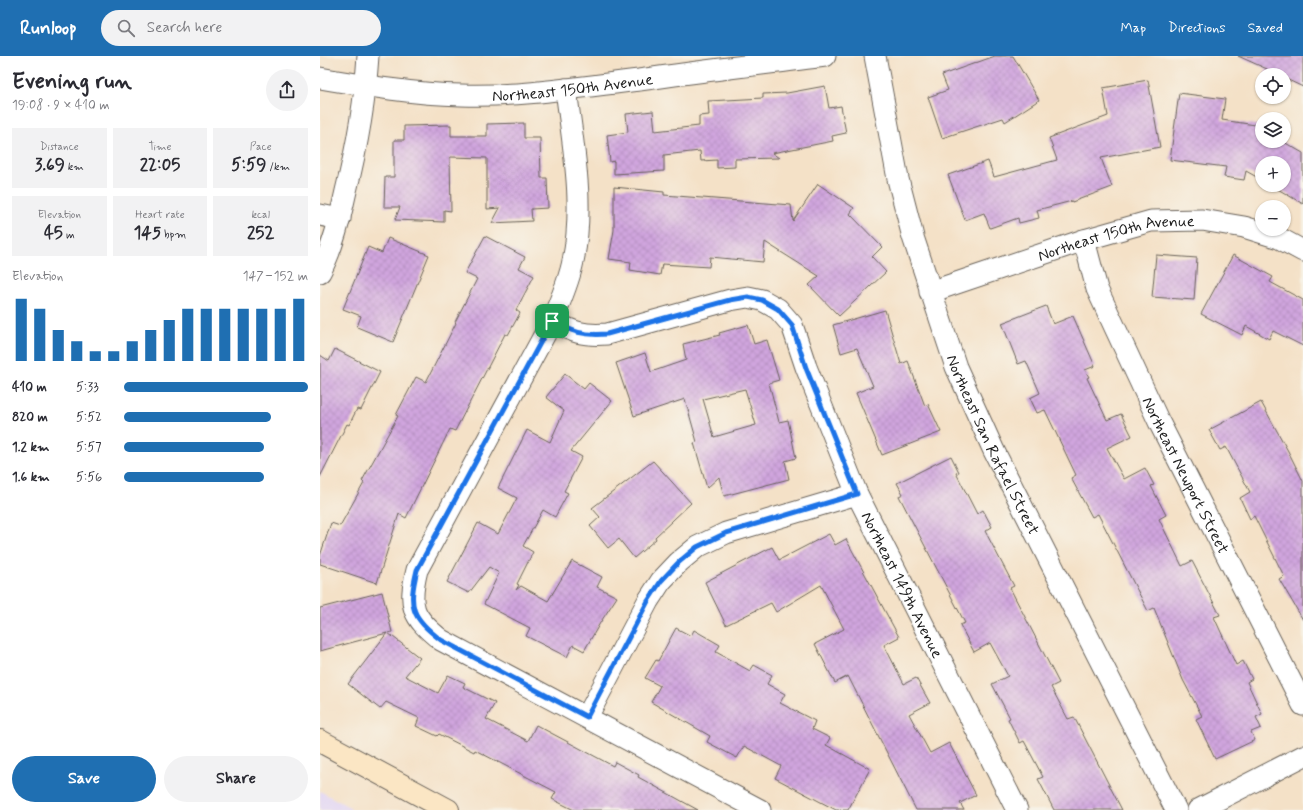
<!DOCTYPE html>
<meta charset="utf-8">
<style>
:root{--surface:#fff;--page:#f2f2f3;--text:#2b2b33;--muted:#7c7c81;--accent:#1f6fb2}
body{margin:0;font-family:Mynerve,sans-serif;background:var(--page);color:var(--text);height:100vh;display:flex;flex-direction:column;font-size:15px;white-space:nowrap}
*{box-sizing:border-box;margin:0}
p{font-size:13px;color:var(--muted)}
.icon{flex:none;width:22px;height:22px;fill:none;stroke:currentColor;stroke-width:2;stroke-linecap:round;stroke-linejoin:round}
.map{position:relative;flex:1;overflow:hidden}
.drawer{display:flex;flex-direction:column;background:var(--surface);width:320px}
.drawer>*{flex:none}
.controls{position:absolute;left:935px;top:12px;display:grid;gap:8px}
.controls a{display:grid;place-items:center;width:36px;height:36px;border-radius:50%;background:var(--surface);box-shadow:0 1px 3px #0004;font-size:20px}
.pin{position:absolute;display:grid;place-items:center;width:34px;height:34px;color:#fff;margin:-17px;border-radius:8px;box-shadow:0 2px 6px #0006}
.round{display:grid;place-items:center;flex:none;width:42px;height:42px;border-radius:21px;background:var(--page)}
.head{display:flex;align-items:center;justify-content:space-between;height:68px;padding:0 12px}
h1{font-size:22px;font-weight:700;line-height:30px}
.figures{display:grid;grid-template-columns:repeat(3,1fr);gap:6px;height:68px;padding:4px 12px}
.figures div{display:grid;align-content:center;border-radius:0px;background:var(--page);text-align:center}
.figures b{font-size:17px;font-weight:700}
.figures small{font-size:11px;font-weight:400}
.figures p{font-size:11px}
.chart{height:112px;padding:8px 12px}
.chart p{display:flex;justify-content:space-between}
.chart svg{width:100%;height:72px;margin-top:4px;stroke:var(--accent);stroke-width:6}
.cta{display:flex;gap:8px;margin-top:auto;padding:8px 12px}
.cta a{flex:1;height:46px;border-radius:24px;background:var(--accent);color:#fff;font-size:16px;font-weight:700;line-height:46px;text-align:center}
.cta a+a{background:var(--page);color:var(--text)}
ul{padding:0 12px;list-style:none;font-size:13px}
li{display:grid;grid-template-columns:64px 48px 1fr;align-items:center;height:30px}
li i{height:10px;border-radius:5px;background:var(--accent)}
header{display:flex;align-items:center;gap:24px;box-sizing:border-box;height:56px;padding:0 20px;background:var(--accent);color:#fff}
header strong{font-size:19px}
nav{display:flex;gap:22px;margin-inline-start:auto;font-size:14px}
.search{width:280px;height:36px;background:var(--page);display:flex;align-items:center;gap:10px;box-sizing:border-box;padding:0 14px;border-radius:22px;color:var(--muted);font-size:15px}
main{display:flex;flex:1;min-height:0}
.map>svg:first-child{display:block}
</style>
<header>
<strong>Runloop</strong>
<div class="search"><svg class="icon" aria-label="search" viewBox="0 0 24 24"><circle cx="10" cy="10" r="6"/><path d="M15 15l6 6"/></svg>Search here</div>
<nav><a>Map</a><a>Directions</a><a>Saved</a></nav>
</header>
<main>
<section class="drawer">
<div class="head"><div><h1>Evening run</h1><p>19:08 · 9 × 410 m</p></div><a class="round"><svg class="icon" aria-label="share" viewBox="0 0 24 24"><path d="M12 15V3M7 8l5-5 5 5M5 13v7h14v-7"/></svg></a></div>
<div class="figures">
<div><p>Distance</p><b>3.69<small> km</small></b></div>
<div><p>Time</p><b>22:05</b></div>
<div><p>Pace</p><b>5:59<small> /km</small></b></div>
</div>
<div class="figures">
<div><p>Elevation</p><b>45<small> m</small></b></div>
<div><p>Heart rate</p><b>145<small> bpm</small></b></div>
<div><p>kcal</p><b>252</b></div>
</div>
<div class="chart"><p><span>Elevation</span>147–152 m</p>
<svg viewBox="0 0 160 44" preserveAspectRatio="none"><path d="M5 44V6M15 44V12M25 44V25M35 44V32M45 44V38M55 44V38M65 44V32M75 44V25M85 44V19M95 44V12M105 44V12M115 44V12M125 44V12M135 44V12M145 44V12M155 44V6"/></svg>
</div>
<ul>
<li><b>410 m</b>5:33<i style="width:100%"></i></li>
<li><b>820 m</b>5:52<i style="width:80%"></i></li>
<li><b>1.2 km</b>5:57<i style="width:76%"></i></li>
<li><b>1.6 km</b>5:56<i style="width:76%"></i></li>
</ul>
<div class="cta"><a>Save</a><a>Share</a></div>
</section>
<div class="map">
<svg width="983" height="754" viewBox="0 0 983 754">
<defs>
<pattern id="building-cross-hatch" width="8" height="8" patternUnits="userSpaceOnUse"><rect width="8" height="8" fill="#d0a5de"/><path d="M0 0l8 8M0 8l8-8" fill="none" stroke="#b28dbe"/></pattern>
</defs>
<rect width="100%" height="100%" fill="#f7f3e8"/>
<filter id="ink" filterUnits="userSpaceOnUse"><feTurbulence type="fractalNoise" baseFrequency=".025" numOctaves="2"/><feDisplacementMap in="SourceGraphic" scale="8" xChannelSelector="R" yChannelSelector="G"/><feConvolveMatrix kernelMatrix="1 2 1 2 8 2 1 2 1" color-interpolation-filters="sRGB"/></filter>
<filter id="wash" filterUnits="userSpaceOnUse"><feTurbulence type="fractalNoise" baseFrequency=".012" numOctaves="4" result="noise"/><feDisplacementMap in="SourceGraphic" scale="16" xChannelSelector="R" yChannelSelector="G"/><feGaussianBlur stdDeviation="0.9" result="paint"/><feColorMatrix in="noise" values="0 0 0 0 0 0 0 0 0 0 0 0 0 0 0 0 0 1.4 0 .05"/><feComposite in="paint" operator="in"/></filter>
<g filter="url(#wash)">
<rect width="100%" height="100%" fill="#f4e1c7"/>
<polygon fill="#e1d4f4" points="0,735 31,752 30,754 0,754"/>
<g id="blocks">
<g fill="url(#building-cross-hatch)" fill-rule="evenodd">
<polygon points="675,0 693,0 719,44 685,66 683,62 622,82 608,41 628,34 622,19"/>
<polygon points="918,0 983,0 983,31 964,22 964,19 944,19 947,13"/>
<polygon points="828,24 840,91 781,102 792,131 752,146 752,145 717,154 719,162 699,167 698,162 670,172 664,157 645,164 628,119 668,105 674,121 737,104 729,82 788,60 783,32"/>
<polygon points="505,30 509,52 521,50 526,77 512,80 513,85 452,97 459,102 415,103 415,111 397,112 397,104 381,105 380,95 344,99 344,115 294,118 294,105 290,106 287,79 308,76 306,58 333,55 335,75 379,70 379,60 389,59 388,45 443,42 443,38 467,37"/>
<polygon points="859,37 905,43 902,64 942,70 942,85 962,85 983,97 983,148 951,129 964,129 964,107 942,107 942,124 926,115 924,124 904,121 906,111 850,104"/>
<polygon points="204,67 204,82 220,82 221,122 227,122 228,152 211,153 212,165 172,167 180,152 167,153 167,102 130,101 131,155 124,154 124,166 75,164 80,151 64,151 65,121 74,121 74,84 84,84 84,70 131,69 131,80 167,80 167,68"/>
<polygon points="498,128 534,152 530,158 562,191 552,201 566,216 519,260 489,229 499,220 445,186 443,206 390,201 389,211 342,208 340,219 310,214 311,206 289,203 294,174 294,131 344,136 344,139 471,149 473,165"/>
<polygon points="165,180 205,201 199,212 214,220 196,254 200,257 188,279 185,278 135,375 130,373 86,462 79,458 57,527 0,508 0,500 11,467 20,470 44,427 42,425 78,360 76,359 96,321 106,326 136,267 135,266 157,223 145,217"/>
<polygon points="68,182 109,199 73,286 37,271 41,260 23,253 48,191 62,197"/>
<polygon points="836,199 877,202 874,244 832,241"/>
<polygon points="913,199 953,221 950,226 983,244 983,290 953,275 949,283 926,270 922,279 881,258"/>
<polygon points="726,250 733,268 753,260 775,310 765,314 769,321 767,322 787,364 801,358 812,380 787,392 804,423 825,412 834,429 831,430 846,459 839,463 862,510 872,505 900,559 894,561 916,609 923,605 932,623 927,626 942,658 936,661 941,672 931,676 935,684 895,703 876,663 882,660 863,624 834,552 828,555 778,458 772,461 751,422 756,419 725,354 717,357 710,342 720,337 706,305 698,308 682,267"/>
<polygon points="565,254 581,308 588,305 605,350 608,348 621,376 562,399 536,337 553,330 537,292 521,297 513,269"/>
<path d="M428,269L434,288L447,284L459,324L449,327L459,366L468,364L476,402L465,405L469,423L404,440L399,421L387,432L374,387L377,386L365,343L314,360L296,307L325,297L331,316L366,304L363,288L400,279L399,277ZM425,333L436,369L394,381L383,343Z"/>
<polygon points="15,293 60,316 41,354 37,353 29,369 27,368 0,421 0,299 9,305"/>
<polygon points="245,318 264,333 269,327 292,345 251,395 262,401 244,435 248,437 235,461 223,454 203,490 213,496 197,528 199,529 196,534 201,530 228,545 252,505 282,521 277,531 297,541 280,567 264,595 253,589 247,601 206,580 210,572 164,548 179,517 169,511 149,537 127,526 158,467 178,478 197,442 178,432 207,374 230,386 244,355 226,341"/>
<polygon points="941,346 968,395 983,425 983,564 959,523 964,520 934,460 930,463 920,442 930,436 906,391 900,394 889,374"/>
<polygon points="631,400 639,416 636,417 657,458 663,454 672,471 665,475 694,530 690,532 739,627 731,631 748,663 754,661 802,754 734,754 718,723 723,721 704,685 700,687 688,663 690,662 672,628 688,620 670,587 654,596 640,569 645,567 579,440 583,438 577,427"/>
<polygon points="333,405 371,447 335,481 336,483 314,502 299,483 288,492 270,470 280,461 272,452"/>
<polygon points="509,478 515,489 526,483 579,581 564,589 584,628 596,622 610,647 589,658 610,697 629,687 656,739 640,747 644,754 596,754 528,620 515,627 495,588 524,573 501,529 456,556 451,547 406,569 385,526 452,491 459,504"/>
<polygon points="62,536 72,576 68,577 100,602 85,620 118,637 128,619 145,627 143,631 175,647 166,663 208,685 216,669 293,710 295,706 319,719 318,721 378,754 254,754 232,743 236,736 155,694 154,696 119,678 117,680 96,670 99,662 66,646 60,653 28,628 67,577 0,595 0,552"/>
<polygon points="356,572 371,580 374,574 400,589 396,596 430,615 434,609 452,619 447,628 465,638 460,647 495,665 492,673 510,682 506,689 550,713 528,754 516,754 455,722 461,710 424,690 417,702 387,686 390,680 331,646 340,630 325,622 336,604 338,605"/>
</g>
</g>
</g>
<g filter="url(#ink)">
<use href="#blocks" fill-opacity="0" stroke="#686158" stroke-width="1"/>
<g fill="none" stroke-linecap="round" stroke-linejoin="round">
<defs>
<g id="minor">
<path id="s1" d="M555,0L578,123L593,181L636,311L674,395L856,754"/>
<path id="s2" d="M0,22C47,30 94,38 141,39C201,41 260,31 319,24C381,15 443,8 505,0"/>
<path d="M246,33C253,90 265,148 253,205C249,226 240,245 232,265L97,514C88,550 92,561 121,584L440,754"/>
<polyline points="0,159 20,163"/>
<path id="s3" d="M764,184L777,233L839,366L983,649"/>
<path d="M0,216C13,192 20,162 26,135C37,91 45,46 48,0"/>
<path id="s4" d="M610,236L764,184L831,165L882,164L924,171L959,182L983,195"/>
<path id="s5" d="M232,265C253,276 263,280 287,278L410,244L428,241L442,244L458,253L472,269L486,311L537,438L697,754"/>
<polyline points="267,661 328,545 341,525 359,506 377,491 406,477 537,438"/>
<polyline points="878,754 983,700"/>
</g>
<polyline id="secondary" points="0,685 128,754"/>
</defs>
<use href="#minor" stroke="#686158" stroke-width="23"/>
<use href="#secondary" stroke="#686158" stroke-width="24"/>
<use href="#minor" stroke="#fff" stroke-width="21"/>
<use href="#secondary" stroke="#fbe6c4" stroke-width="22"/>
</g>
</g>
<g fill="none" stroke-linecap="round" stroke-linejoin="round" filter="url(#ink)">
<defs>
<path id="route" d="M428,241L442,244L458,253L472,269L486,312L537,438L406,477L377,491L359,506L341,525L328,545L267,661L121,584C91,561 88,551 97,514L232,265C253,276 263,280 287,278L410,244Z"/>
</defs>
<use href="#route" stroke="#fff" stroke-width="8"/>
<use href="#route" stroke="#1a73e8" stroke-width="5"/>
</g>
<g text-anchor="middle" stroke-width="3.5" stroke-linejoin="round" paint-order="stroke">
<g font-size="16" fill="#1c1c1c" stroke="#f7f3e8">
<text dy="6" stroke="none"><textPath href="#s2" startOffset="254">Northeast 150th Avenue</textPath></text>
<text dy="6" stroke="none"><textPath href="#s4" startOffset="195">Northeast 150th Avenue</textPath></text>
<text dy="6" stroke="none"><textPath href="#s1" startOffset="408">Northeast San Rafael Street</textPath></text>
<text dy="6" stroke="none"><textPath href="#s3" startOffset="257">Northeast Newport Street</textPath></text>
<text dy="6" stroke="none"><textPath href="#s5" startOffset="540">Northeast 149th Avenue</textPath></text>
</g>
</g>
</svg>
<div class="controls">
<a><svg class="icon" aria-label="locate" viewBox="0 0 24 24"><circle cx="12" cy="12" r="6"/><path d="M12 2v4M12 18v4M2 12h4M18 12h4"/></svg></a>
<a><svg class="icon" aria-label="layers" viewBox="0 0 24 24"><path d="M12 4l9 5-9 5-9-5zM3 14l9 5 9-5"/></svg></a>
<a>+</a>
<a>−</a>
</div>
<div class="pin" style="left:232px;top:265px;background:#1e9e55"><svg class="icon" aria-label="arrive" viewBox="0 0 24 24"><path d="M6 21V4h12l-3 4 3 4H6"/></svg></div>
</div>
</main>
